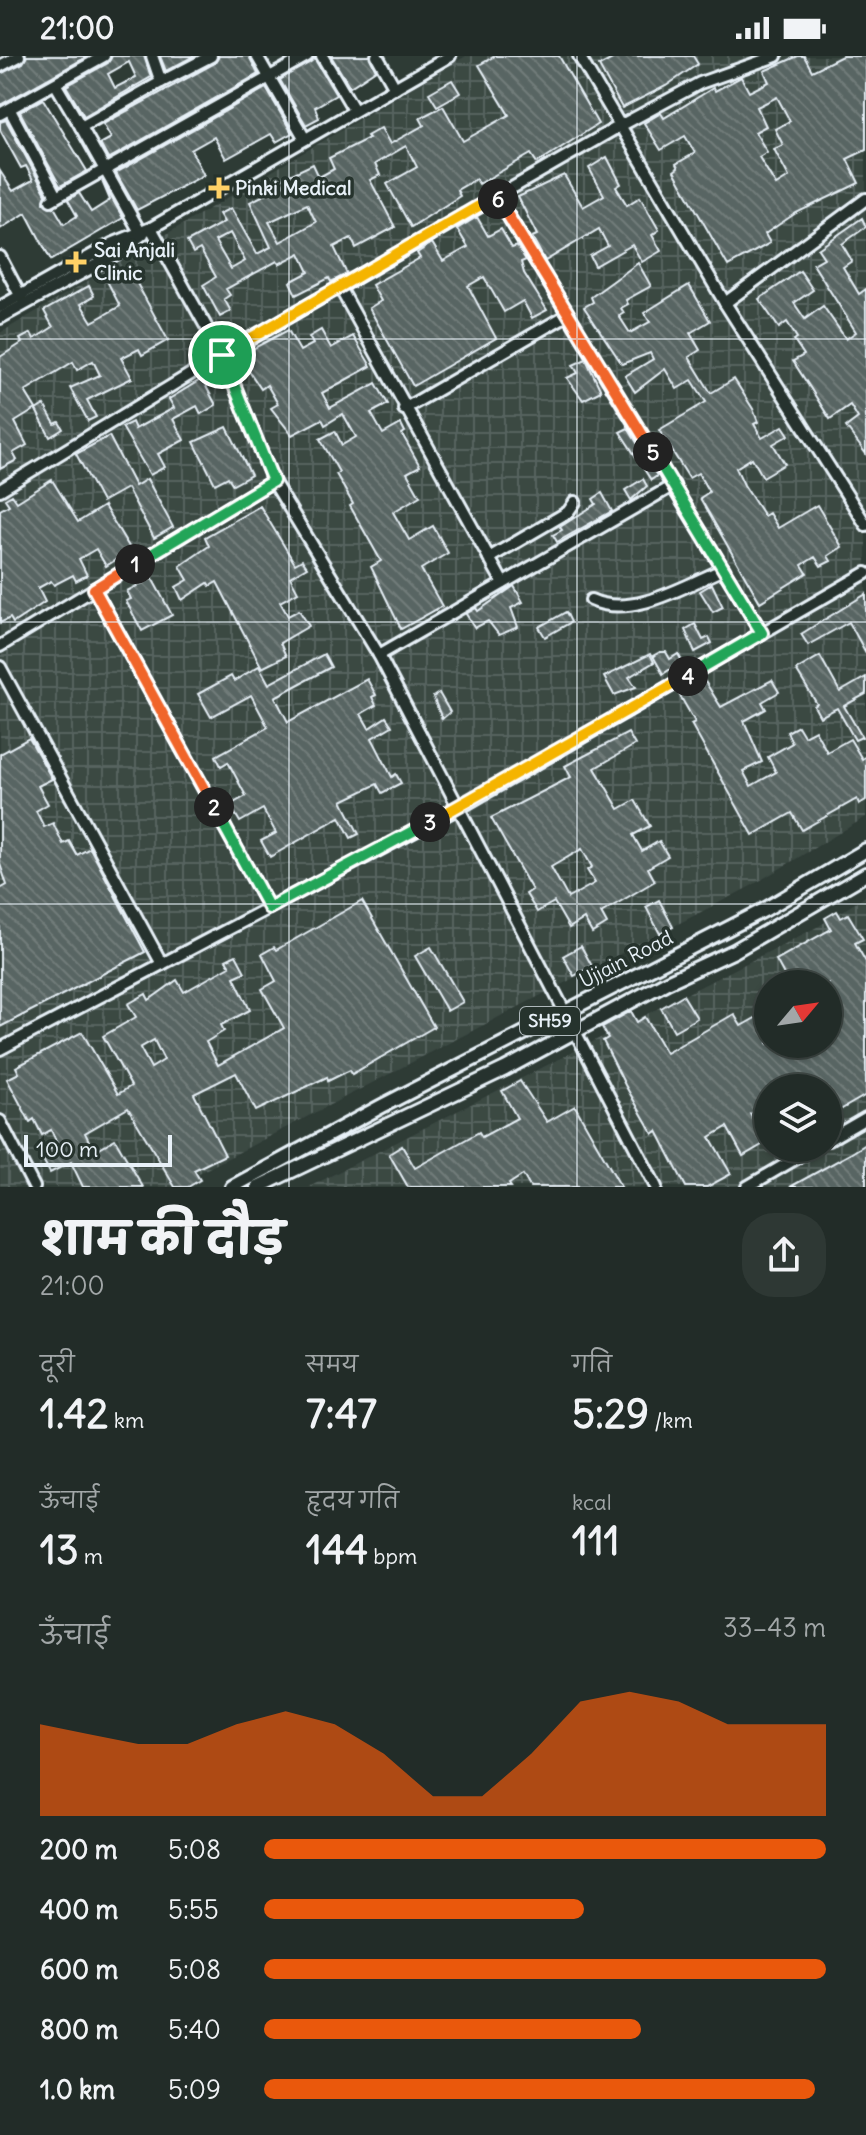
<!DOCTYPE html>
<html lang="hi">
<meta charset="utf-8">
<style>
:root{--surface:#222c28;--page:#2e3834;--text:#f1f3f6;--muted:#a2a7a8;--line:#3f4845;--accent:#ea580c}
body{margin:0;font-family:Delius,"Playpen Sans Deva",sans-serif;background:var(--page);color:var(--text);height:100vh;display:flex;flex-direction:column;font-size:30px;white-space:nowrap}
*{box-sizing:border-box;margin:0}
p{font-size:26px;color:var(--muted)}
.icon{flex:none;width:44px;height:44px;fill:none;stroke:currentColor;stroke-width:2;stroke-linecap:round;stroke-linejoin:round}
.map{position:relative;height:1131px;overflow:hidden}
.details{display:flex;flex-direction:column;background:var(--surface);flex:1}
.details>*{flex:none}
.needle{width:52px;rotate:61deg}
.tools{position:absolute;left:754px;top:914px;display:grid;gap:16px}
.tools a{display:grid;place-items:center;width:88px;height:88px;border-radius:50%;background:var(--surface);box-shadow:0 2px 6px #0004,0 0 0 2px var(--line);font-size:40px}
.scale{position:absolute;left:24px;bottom:20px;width:148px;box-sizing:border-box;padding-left:8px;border:4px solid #e8f1f8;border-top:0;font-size:22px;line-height:28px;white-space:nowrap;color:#e8f1f8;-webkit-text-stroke:6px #26332d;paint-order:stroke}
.pin{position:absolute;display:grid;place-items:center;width:68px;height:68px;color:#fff;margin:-34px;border:4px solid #fff;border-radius:50%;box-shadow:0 2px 8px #0007}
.km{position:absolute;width:40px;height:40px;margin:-20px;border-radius:50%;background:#222;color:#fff;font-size:22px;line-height:40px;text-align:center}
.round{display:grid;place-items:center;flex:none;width:84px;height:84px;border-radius:32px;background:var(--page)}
.headline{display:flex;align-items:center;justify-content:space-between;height:136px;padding:0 40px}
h1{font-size:44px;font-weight:800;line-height:60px}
.figures{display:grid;grid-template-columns:repeat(3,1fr);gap:12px;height:136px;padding:8px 40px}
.figures div{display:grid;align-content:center}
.figures b{font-size:40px;font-weight:800}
.figures small{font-size:22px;font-weight:400}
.figures p{font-size:22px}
.chart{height:224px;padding:16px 40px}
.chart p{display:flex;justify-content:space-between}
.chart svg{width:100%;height:144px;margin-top:8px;fill:var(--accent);opacity:.7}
ul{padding:0 40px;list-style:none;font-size:26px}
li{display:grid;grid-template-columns:128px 96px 1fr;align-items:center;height:60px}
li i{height:20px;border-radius:10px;background:var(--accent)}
.status{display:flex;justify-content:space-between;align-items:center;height:56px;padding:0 40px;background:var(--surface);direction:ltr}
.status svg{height:22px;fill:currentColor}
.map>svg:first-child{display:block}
</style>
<div class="status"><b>21:00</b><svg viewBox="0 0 49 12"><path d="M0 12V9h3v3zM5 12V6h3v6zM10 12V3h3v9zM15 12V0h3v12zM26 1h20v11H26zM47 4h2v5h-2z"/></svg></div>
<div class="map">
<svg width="866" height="1131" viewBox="0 0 866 1131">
<defs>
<pattern id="industrial-grid" width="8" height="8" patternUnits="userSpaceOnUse" patternTransform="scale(2)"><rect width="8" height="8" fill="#3b4843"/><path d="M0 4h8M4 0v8" fill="none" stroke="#57635f"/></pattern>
<pattern id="building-back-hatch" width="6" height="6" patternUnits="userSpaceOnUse" patternTransform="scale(2)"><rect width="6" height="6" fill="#596563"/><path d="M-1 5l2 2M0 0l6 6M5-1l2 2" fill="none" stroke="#717c7a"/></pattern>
</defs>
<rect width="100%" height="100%" fill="#2e3b35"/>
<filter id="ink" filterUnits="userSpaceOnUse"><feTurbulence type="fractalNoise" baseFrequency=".0125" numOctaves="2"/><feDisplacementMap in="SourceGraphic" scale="16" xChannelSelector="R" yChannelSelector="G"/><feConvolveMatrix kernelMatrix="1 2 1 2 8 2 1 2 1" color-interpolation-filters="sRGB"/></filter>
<g filter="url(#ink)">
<g fill="url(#industrial-grid)" fill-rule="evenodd">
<polygon points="466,0 866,0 866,761 751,830 172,1131 0,1131 0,277"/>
<path d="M866,840V1131H309L819,870ZM768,928H828V988H768ZM768,1032H828V1092H768Z"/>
</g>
<g fill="url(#building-back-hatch)" stroke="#e8f1f8" stroke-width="2" fill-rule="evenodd">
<polygon points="27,0 88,0 0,49 0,18 23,7"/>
<path d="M112,0H144L151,21L84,60L66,30L108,7ZM129,6L136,21L115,32L108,18Z"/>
<polygon points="160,0 194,0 166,15"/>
<polygon points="219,0 249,0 258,18 108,103 100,88 111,82 103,68 215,7"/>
<polygon points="331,0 369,0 376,14 350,31"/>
<path d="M495,0H559L598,68L537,107L531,98L479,128L476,123L457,134L460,140L411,171L387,128L417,111L406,90L375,108L380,119L370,124L395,171L356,192L351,182L334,191L347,218L331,226L329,222L296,239L290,226L309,216L300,197L279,208L277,205L226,233L230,239L224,243L231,255L220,261L203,229L216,221L200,193L193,197L187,186L224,166L219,158L231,152L257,198L271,191L250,146L284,129L281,123L313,108L319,121L334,113L329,102L369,82L367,80L381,72L390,88L424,69L420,62L443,50L463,85L509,59L479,9ZM307,148L316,166L280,186L269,166ZM230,177L245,205L231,213L215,185Z"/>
<polygon points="618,0 693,0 698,8 666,30 622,52 599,10"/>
<path d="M798,0H804L812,15L842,0H866V94L847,103L859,127L796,157L765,178L770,187L728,210L674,115L678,112L676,108L695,97L685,80L661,94L644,67L661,57L664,62L713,32L715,35L741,21L749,36L769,26L764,15ZM777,41L790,65L775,73L783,89L774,93L789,121L776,129L759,101L767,96L755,76L766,70L757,51Z"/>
<polygon points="314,2 336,39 315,51 319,62 306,69 280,24"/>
<polygon points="452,24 460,37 437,50 429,37"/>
<polygon points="266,32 292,77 276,86 271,78 226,103 214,81 191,94 204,119 137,154 116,117"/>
<polygon points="43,43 87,115 60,130 20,56"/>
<polygon points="6,64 46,138 44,147 54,151 64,168 77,160 68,144 79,137 91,156 110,144 102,125 123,162 51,204 26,157 0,173 0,115 13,135 33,124 26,110 21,112 0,74 0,66"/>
<polygon points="607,101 621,128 616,131 627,149 640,141 659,174 652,179 661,195 642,206 632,189 595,210 590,200 608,190 599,173 545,205 532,181 537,179 518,141 564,119 583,151 604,139 589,112"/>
<polygon points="477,161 488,180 501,173 512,192 517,190 526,204 521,206 524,217 547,254 532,262 523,245 504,256 484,221 468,230 496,282 413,330 369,252 381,245 372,229 420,202 417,197 432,187 443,205 468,191 457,173"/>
<polygon points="862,162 866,171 842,188 852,205 843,211 859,238 866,233 866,398 846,371 858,362 850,349 830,363 793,305 804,299 794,284 797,282 787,266 779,272 759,243 800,215 813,234 794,247 805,263 823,250 846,283 856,276 813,208 824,202 818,193"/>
<polygon points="638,207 651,230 626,244 628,248 621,252 624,257 619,260 630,277 650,266 644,257 689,229 710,265 690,277 700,294 689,301 711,337 734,323 753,353 758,366 754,368 762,382 783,370 789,379 773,388 785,408 763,421 752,402 736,412 744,429 764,460 769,457 778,472 817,449 842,491 828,500 831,505 821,510 815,501 802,509 807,517 760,546 700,442 709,436 698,417 689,422 659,374 706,346 692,324 677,333 665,313 635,336 625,320 653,303 650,297 622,308 584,251 593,246 591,241"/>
<polygon points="129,213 168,284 142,299 139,293 121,302 132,322 87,344 96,361 88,365 70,332 100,319 93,305 77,314 73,306 25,335 36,353 15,366 27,389 13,397 17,404 0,413 0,301 22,287 20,283 31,277 34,283 53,271 44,255 89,230 94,240 81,248 92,266 120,250 107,225"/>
<polygon points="288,274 300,295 313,288 309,281 321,274 331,292 353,280 371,310 322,337 330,352 376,327 388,348 371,357 383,378 401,368 405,376 402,378 420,410 407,417 420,440 393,456 409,484 433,470 448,497 421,513 442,550 401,573 371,511 381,505 350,450 353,448 336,418 339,416 320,383 335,375 342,389 356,381 343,358 325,369 322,363 292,379 271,352 278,348 267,329 261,333 239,300"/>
<polygon points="586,303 601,335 583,344 567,322 578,317 573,309"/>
<polygon points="202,323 216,349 201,358 197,350 173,363 184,384 158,398 165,411 150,419 122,371 132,366 135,373 174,352 169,343"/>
<polygon points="44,349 55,368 59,366 63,373 50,381 36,354"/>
<polygon points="227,371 251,419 233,429 228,421 215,428 194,386"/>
<polygon points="628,372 657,420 651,424 620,376"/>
<polygon points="109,380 135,430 147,423 173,471 154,482 127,432 102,446 76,398"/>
<polygon points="643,423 647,430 631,444 625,434"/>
<polygon points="52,424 78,466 104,450 131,494 106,510 96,493 79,503 87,519 76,525 73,519 54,529 51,525 38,532 45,546 13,567 10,562 0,567 0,454 9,449 5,443 12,439 17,446"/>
<polygon points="602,437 612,455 557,486 553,479 562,474 560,471 596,448 593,443"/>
<polygon points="260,450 295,508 302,504 307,511 290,521 298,536 280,546 288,560 299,554 309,570 280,587 286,600 262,612 217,526 210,530 208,527 182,544 176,531 188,524 180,510 209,490 205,481"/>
<polygon points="152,522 172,559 142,575 126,545 131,543 127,535"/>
<polygon points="712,528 723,551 713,556 700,535"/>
<polygon points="514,530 523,546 511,552 518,571 499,579 488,565 475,572 466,558 476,552 478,555"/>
<polygon points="866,538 866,597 849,566 808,589 801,578"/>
<polygon points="566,556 571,566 545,581 539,571"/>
<polygon points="695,568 703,584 709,581 712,587 695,596 685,574"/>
<polygon points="660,596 666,596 670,603 678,598 682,605 663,618 653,600"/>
<polygon points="324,598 331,611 275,641 288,666 367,623 376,639 372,641 376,649 361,658 369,672 386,661 392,670 372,682 392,721 396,718 401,727 382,737 377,728 342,745 359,778 351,782 340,761 270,801 261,785 276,777 263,753 240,766 230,749 246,740 228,706 221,710 216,700 268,671 251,639 211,661 198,638 231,620 234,625 259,610 269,628"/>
<polygon points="650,598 654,606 629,621 636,631 614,639 604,621"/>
<polygon points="820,600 840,636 866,621 866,638 844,650 862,681 855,684 837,652 820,661 814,650 817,648 796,614"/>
<polygon points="704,624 721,651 772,624 779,636 762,646 766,653 744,665 762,706 743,715 751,730 776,716 768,701 792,687 787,676 798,670 804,680 815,674 827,696 850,683 862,703 866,700 866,744 859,748 857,743 802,774 792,757 753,779 691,668 695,666 679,638"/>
<polygon points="439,637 450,656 442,663 433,641"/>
<path d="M628,677L635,689L595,712L619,753L635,744L650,770L633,779L642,795L659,785L668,800L648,812L655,825L601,857L607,868L592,877L584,863L569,872L554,846L537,856L526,838L532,834L491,762L571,721L565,710ZM582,793L592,811L587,814L595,827L568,842L551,811Z"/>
<polygon points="29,682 52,723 38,730 48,748 36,755 44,771 53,767 63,788 69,785 77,799 90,792 145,896 0,971 0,833 7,829 0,808 0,698"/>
<polygon points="659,844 673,871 660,878 646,851"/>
<path d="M362,845L434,971L352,1018L350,1014L328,1025L327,1021L256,1055L236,1017L194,1038L225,1099L194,1114L200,1124L188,1131H175L128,1052L85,1077L94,1095L115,1083L143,1131H83L71,1106L50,1117L40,1098L58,1089L51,1074L42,1079L34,1063L30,1066L7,1023L19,1017L16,1011L82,976L118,1038L131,1030L103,980L136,961L128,948L146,938L149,944L177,924L184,936L230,910L226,904L236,899L245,916L234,921L250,954L221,969L224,975L206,986L218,1009L284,972L262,933L276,925L262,898L274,891L276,894ZM154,984L164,1004L151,1012L140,992Z"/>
<polygon points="837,855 841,862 848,858 863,883 855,887 866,906 866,1039 828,1061 828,1032 768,1032 768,1048 750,1058 767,1086 743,1100 727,1071 710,1081 731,1118 707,1131 686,1131 657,1075 653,1078 625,1029 603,985 608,982 602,971 631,955 637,966 645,961 666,997 734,958 741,970 768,955 768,988 828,988 828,928 789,928 776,904 831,873 825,862"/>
<polygon points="581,890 592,910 574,920 563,900"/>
<polygon points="431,891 463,946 447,955 415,900"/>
<polygon points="683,939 697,962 674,975 661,952"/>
<polygon points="520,1025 547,1066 575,1050 621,1131 530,1131 523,1119 509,1128 511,1131 408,1131 389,1098 402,1090 415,1112 479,1076 482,1081 517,1062 502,1035"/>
<polygon points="866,1088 866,1131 790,1131 850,1098"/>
</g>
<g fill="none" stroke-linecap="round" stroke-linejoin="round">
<defs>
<g id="minor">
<polyline points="257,0 305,83"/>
<polyline points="322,0 354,54"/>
<polyline points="377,0 395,32"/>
<polyline points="579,0 725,247 866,469"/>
<polyline points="0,10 19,0"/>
<polyline points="161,26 211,0"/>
<polyline points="56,29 81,71"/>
<polyline points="10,54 56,140"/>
<polyline points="0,58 104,0"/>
<polyline points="496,140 762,577"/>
<polyline points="51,144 307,0"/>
<polyline points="151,172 222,299 273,425 379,599 656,1131"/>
<polyline points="140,176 81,71 161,26 152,0"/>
<polyline points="0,201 22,243"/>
<polyline points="339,230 503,527"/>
<polyline points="725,247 866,143"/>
<polyline points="0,251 112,188 151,172 450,0"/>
<polyline points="0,262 118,197 143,178"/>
<polyline points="404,353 567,259"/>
<polyline points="0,434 222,299 618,71 700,27 776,0"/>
<polyline points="489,502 568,456 575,446"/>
<polyline points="94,533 269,852"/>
<path d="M591,544C632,563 686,529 724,513"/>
<polyline points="0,590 273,425"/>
<polyline points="379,599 674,429"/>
<polyline points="0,611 162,908"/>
<polyline points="0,993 461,751 866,517"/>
<polyline points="0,1065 34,1131"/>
<polyline points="828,1084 866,1062"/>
<polyline points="747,1131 814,1092"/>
</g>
<g id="major">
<polyline points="232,1131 382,1050 764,854 866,794"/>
<polyline points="258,1131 505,1013 667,926 734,895 866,818"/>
</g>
</defs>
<use href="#minor" stroke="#e8f1f8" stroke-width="16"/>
<use href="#major" stroke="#e8f1f8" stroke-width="18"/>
<use href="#minor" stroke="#26332d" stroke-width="10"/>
<use href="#major" stroke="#26332d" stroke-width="12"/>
</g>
</g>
<g fill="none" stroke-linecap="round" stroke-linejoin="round" filter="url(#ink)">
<defs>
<polyline id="split-1" points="135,508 273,425 222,299"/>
<polyline id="split-2" points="135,508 94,533 214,751"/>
<polyline id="split-3" points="214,751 269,852 430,766"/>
<polyline id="split-4" points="430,766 688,620"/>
<polyline id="split-5" points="653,396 762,577 688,620"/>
<polyline id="split-6" points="498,143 653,396"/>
<polyline id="split-7" points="222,299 496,140 498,143"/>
</defs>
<use href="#split-1" stroke="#fff" stroke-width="16"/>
<use href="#split-2" stroke="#fff" stroke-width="16"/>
<use href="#split-3" stroke="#fff" stroke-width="16"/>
<use href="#split-4" stroke="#fff" stroke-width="16"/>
<use href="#split-5" stroke="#fff" stroke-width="16"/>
<use href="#split-6" stroke="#fff" stroke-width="16"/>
<use href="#split-7" stroke="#fff" stroke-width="16"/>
<use href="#split-1" stroke="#22a559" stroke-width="10"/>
<use href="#split-2" stroke="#f0652b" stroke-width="10"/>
<use href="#split-3" stroke="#22a559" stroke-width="10"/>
<use href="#split-4" stroke="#f5b400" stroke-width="10"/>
<use href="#split-5" stroke="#22a559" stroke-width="10"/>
<use href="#split-6" stroke="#f0652b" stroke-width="10"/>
<use href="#split-7" stroke="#f5b400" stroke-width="10"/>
</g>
<path fill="none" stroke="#e8f1f8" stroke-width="2" stroke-opacity="0.55" d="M289,0V1131M577,0V1131M0,283H866M0,566H866M0,848H866"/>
<g fill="#ffd166" stroke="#26332d" stroke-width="3">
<path d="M215 120h8v8h8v8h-8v8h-8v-8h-8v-8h8z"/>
<path d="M72 194h8v8h8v8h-8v8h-8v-8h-8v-8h8z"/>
</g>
<g text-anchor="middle" stroke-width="7" stroke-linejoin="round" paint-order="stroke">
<rect fill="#26332d" stroke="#aeb8bb" stroke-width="2" x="520" y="951" width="60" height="28" rx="6"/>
<g font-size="18" font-weight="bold" fill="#e8f1f8">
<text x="550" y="971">SH59</text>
</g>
<g font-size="20" font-weight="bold" fill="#e8f1f8" stroke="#26332d" text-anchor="start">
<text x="235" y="139">Pinki Medical</text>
<text x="94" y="201">Sai Anjali<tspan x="94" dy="23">Clinic</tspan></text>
</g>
<g font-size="20" fill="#e8f1f8" stroke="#26332d">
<text transform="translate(626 903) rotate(-27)" y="7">Ujjain Road</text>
</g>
</g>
</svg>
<div class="tools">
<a><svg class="needle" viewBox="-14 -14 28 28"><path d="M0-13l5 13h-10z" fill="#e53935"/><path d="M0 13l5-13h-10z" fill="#a2a7a8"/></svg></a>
<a><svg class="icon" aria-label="layers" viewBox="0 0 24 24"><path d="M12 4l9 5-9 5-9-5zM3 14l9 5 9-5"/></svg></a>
</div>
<div class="scale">100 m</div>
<div class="pin" style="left:222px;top:299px;background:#1e9e55"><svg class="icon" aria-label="arrive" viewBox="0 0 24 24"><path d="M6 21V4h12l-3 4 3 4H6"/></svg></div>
<b class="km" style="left:135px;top:508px">1</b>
<b class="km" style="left:214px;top:751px">2</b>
<b class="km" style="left:430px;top:766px">3</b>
<b class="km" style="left:688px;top:620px">4</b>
<b class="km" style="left:653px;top:396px">5</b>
<b class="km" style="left:498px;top:143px">6</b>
</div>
<section class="details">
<div class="headline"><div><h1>शाम की दौड़</h1><p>21:00</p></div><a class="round"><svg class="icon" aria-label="share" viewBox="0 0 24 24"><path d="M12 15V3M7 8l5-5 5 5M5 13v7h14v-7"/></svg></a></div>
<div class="figures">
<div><p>दूरी</p><b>1.42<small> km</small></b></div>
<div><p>समय</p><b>7:47</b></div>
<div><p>गति</p><b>5:29<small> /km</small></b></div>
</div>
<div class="figures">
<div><p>ऊँचाई</p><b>13<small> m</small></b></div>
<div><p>हृदय गति</p><b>144<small> bpm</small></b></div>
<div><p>kcal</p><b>111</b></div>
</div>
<div class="chart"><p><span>ऊँचाई</span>33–43 m</p>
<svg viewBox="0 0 160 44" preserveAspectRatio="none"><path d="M0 44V16L10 19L20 22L30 22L40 16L50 12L60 16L70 25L80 38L90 38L100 25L110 9L120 6L130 9L140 16L150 16L160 16V44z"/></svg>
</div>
<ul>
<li><b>200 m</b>5:08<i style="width:100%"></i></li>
<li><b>400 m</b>5:55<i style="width:57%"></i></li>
<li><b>600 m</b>5:08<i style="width:100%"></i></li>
<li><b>800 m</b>5:40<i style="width:67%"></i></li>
<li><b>1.0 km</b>5:09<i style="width:98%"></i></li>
</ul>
</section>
